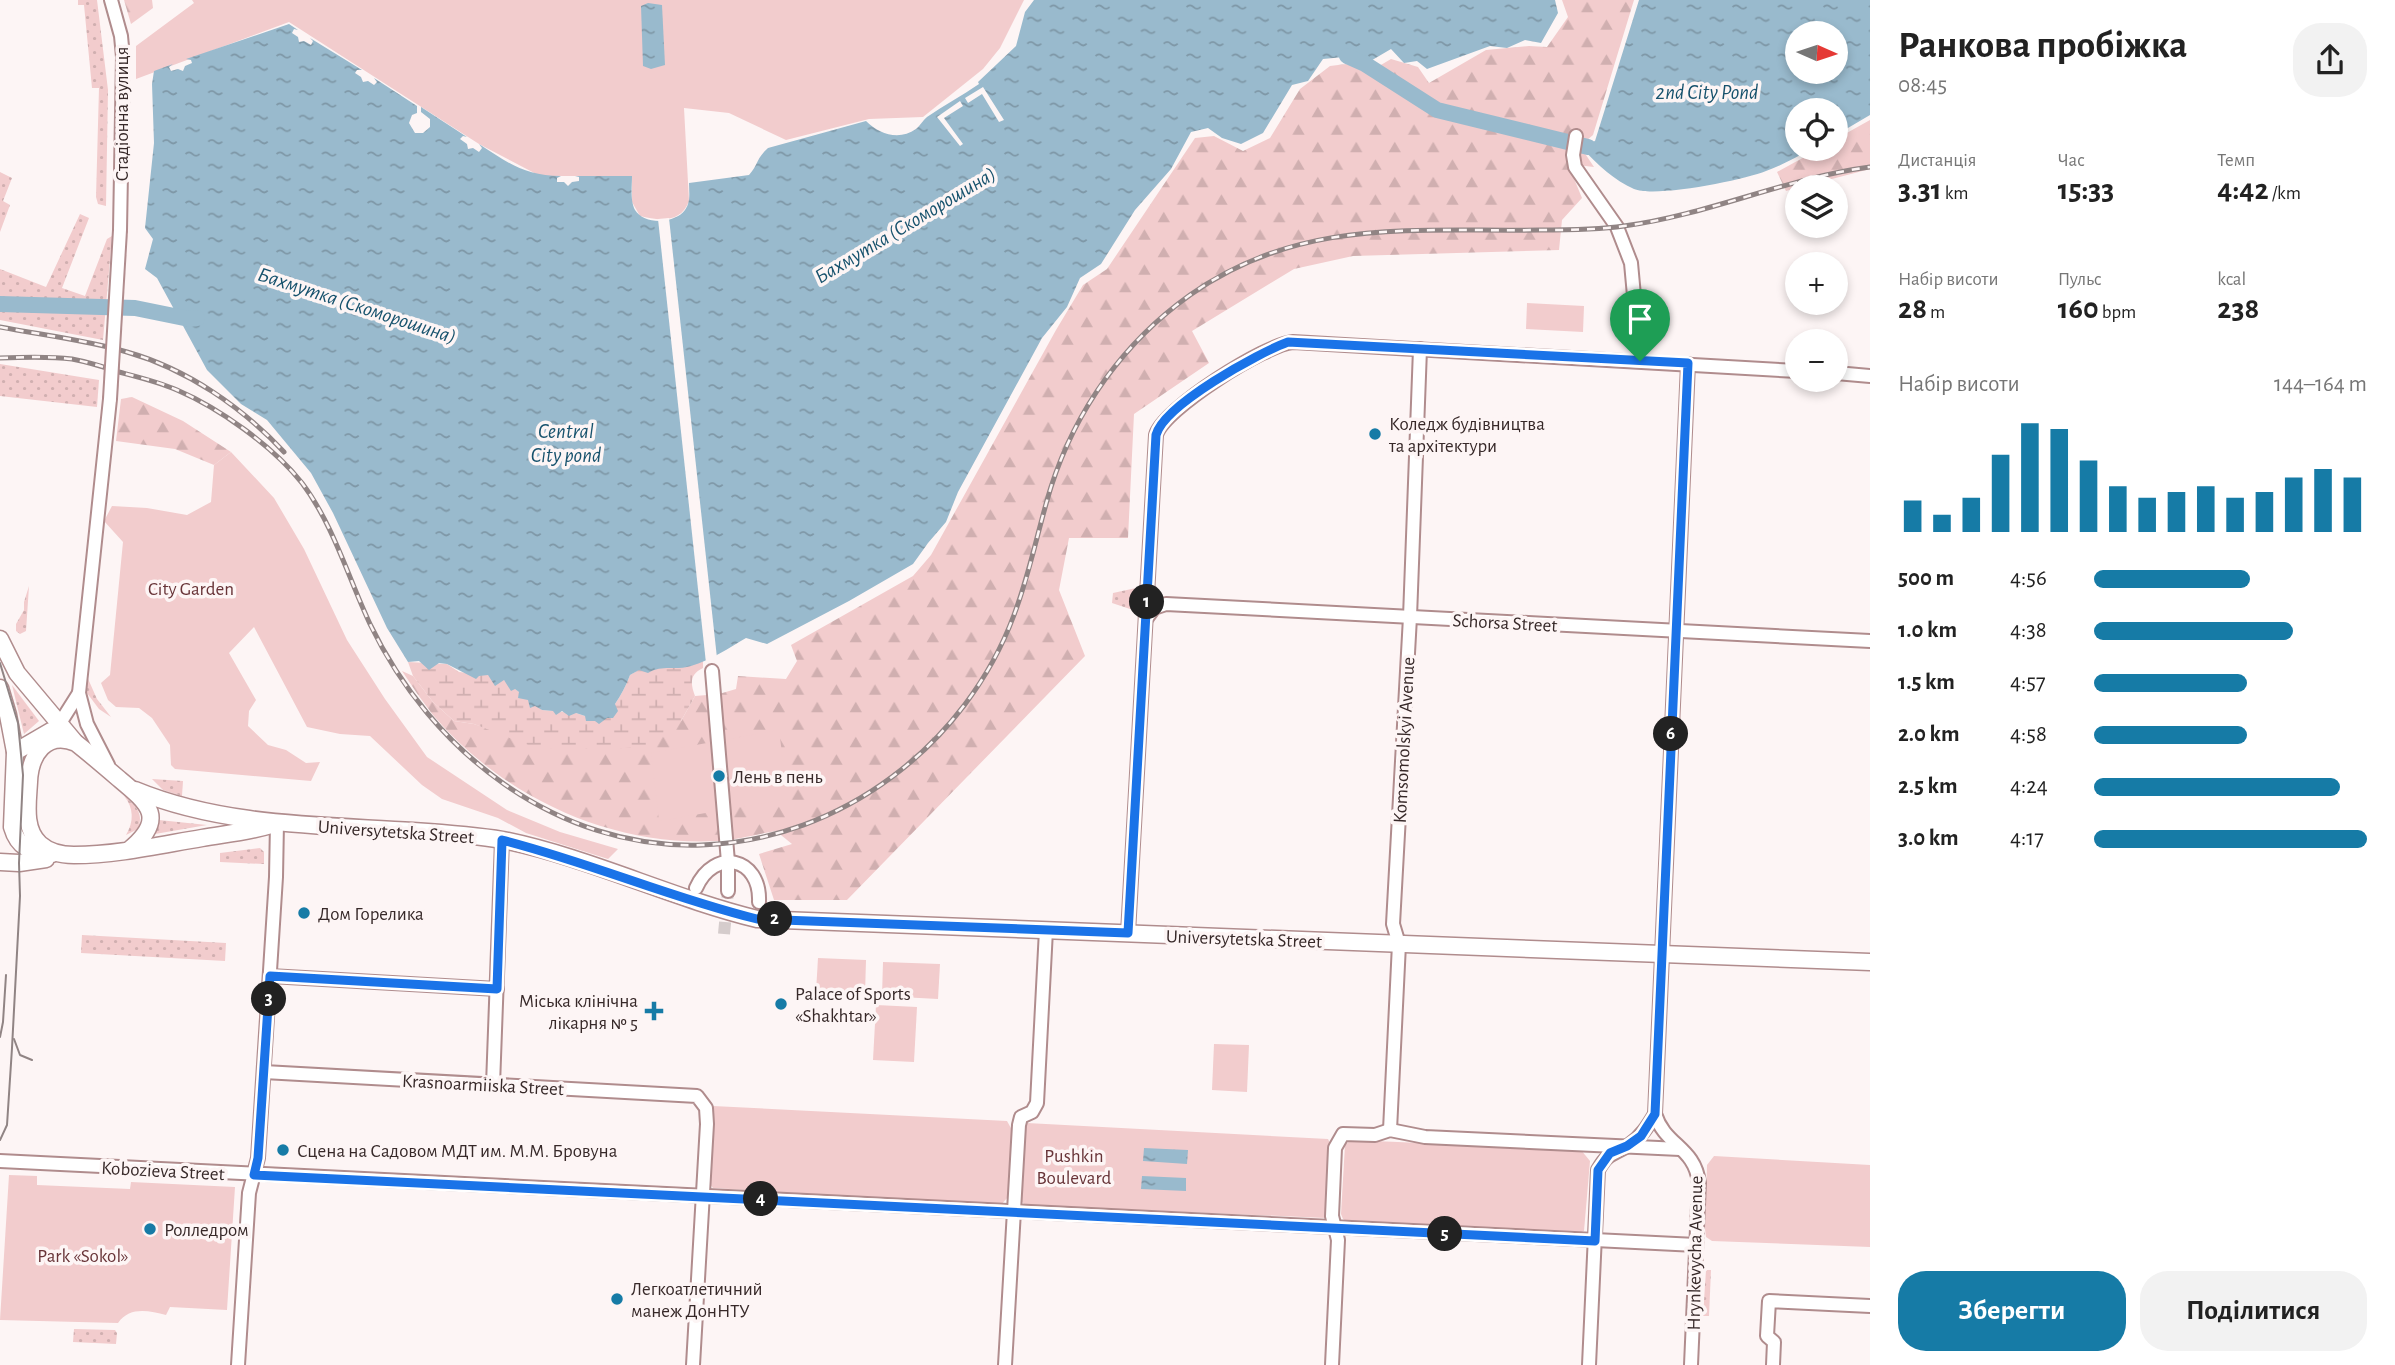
<!DOCTYPE html>
<html lang="uk">
<meta charset="utf-8">
<style>
:root{--surface:#fff;--page:#f2f2f2;--text:#222;--muted:#767676;--accent:#167ba6}
body{margin:0;font-family:"Alegreya Sans",sans-serif;background:var(--page);color:var(--text);height:100vh;display:flex;flex-direction:column;font-size:26px;white-space:nowrap}
*{box-sizing:border-box;margin:0}
p{font-size:23px;color:var(--muted)}
.icon{flex:none;width:38px;height:38px;fill:none;stroke:currentColor;stroke-width:2;stroke-linecap:round;stroke-linejoin:round}
.map{position:relative;flex:1;overflow:hidden}
.drawer{display:flex;flex-direction:column;background:var(--surface);width:525px}
.drawer>*{flex:none}
.needle{width:46px;rotate:93deg}
.tools{position:absolute;left:1785px;top:21px;display:grid;gap:14px}
.tools a{display:grid;place-items:center;width:63px;height:63px;border-radius:50%;background:var(--surface);box-shadow:0 4px 10px #0003;font-size:35px}
.pin{position:absolute;display:grid;place-items:center;width:60px;height:60px;color:#fff;margin:-72px -30px;border-radius:50% 50% 50% 0;rotate:-45deg;box-shadow:0 0 7px #0007}
.pin .icon{rotate:45deg}
.km{position:absolute;width:35px;height:35px;margin:-18px;border-radius:50%;background:#222;color:#fff;font-size:19px;line-height:35px;text-align:center}
.round{display:grid;place-items:center;flex:none;width:74px;height:74px;border-radius:28px;background:var(--page)}
.head{display:flex;align-items:center;justify-content:space-between;height:119px;padding:0 28px}
h1{font-size:38px;font-weight:700;line-height:52px}
.stats{display:grid;grid-template-columns:repeat(3,1fr);gap:10px;height:119px;padding:7px 28px}
.stats div{display:grid;align-content:center}
.stats b{font-size:30px;font-weight:700}
.stats small{font-size:19px;font-weight:400}
.stats p{font-size:19px}
.chart{height:196px;padding:14px 28px}
.chart p{display:flex;justify-content:space-between}
.chart svg{width:100%;height:126px;margin-top:7px;stroke:var(--accent);stroke-width:6}
.action{display:flex;gap:14px;margin-top:auto;padding:14px 28px}
.action a{flex:1;height:80px;border-radius:28px;background:var(--accent);color:#fff;font-size:28px;font-weight:700;line-height:80px;text-align:center}
.action a+a{background:var(--page);color:var(--text)}
ul{padding:0 28px;list-style:none;font-size:23px}
li{display:grid;grid-template-columns:112px 84px 1fr;align-items:center;height:52px}
li i{height:18px;border-radius:9px;background:var(--accent)}
main{display:flex;flex:1;min-height:0}
.map>svg:first-child{display:block}
</style>
<main>
<div class="map">
<svg width="1870" height="1365" viewBox="0 0 1870 1365">
<defs>
<pattern id="grass-dots" width="8" height="8" patternUnits="userSpaceOnUse" patternTransform="scale(1.75)"><rect width="8" height="8" fill="#f2cccd"/><path d="M2 2h.1M6 6h.1" fill="none" stroke="#d0afb0" stroke-width="1.8" stroke-linecap="round"/></pattern>
<pattern id="forest-firs" width="22" height="20" patternUnits="userSpaceOnUse" patternTransform="scale(1.75)"><rect width="22" height="20" fill="#f2cccd"/><path d="M5 1l3.5 6h-7zM16 11l3.5 6h-7z" fill="#d0afb0"/></pattern>
<pattern id="wetland-marsh" width="20" height="14" patternUnits="userSpaceOnUse" patternTransform="scale(1.75)"><rect width="20" height="14" fill="#f2cccd"/><path d="M1 5h8M5 5V1M11 12h8M15 12V8" fill="none" stroke="#d0afb0"/></pattern>
<pattern id="water-ripples" width="26" height="14" patternUnits="userSpaceOnUse" patternTransform="scale(1.75)"><rect width="26" height="14" fill="#99bacd"/><path d="M2 4q2-2 4 0t4 0M15 11q2-2 4 0t4 0" fill="none" stroke="#7e97a6"/></pattern>
</defs>
<rect width="100%" height="100%" fill="#fdf5f5"/>
<g fill="url(#grass-dots)">
<polygon points="78,0 97,0 108,90 106,206 98,204 96,197 99,88 92,88 84,5 78,5"/>
<polygon points="0,172 12,178 3,201 10,205 0,232"/>
<polygon points="80,214 89,218 62,288 85,296 107,239 112,236 103,340 0,320 0,269 46,287"/>
<polygon points="0,364 99,380 97,407 0,396"/>
<polygon points="29,586 26,631 20,634 16,631 16,624 24,610 24,602"/>
<polygon points="1136,588 1140,592 1140,607 1136,611 1112,603 1113,593"/>
<polygon points="85,672 97,699 111,717 99,709 84,689"/>
<polygon points="12,685 39,721 24,734"/>
<polygon points="152,779 183,781 182,796 163,790"/>
<path d="M124,796C136,806 144,813 138,829L126,835C134,822 134,808 124,796Z"/>
<polygon points="159,820 207,825 155,834"/>
<polygon points="260,848 264,852 264,864 220,862 220,853"/>
<polygon points="82,935 226,943 225,961 81,953"/>
<polygon points="1706,1270 1711,1270 1709,1316 1703,1316"/>
<polygon points="74,1329 115,1330 117,1333 116,1344 73,1342"/>
</g>
<g fill="url(#forest-firs)">
<polygon points="124,0 152,0 153,8 131,24"/>
<path d="M1562,0H1634L1593,135L1580,146L1594,167L1568,164L1582,198L1562,220L1559,250L1353,256L1294,269L1192,331L1209,363L1134,414L1128,538H1069L1059,590L1085,656L847,900H774L759,854L792,844L776,831C757,834 737,840 718,841C610,847 503,797 433,715C422,701 412,686 402,671L413,676L433,702L454,721L474,724L504,734L681,721L695,696L719,694L736,689L738,676L786,679L797,661L791,645L913,576L931,555L1056,330L1083,285L1107,269L1195,138L1214,136L1243,151L1270,138L1300,89L1330,66L1346,64L1369,72L1391,59L1418,67L1429,83L1486,50L1529,46L1547,47L1568,17Z"/>
<polygon points="1870,120 1870,169 1786,191 1777,172 1819,149 1836,149 1836,139"/>
<polygon points="132,397 183,421 231,452 214,465 175,449 116,441 121,399"/>
</g>
<path fill="url(#wetland-marsh)" d="M703,660V668C690,674 690,683 695,696L681,721L652,745L615,749L536,748L474,724L454,721L433,702L413,676L408,662L447,664L459,672L488,675L504,680L542,710L576,713L585,716L615,704C621,695 626,686 630,675L640,669L690,666Z"/>
<g fill="#f2cccd">
<path d="M192,0H1024L1000,48L983,69L923,117L869,119L786,140L729,113L684,108L689,201C681,223 660,221 640,216L632,202V176H540L479,144L289,22L136,79V46L194,3Z"/>
<polygon points="1527,303 1584,306 1583,332 1526,329"/>
<polygon points="231,452 274,498 304,549 347,640 385,699 427,757 507,810 560,832 618,849 608,859 526,833 498,818 442,799 422,785 370,736 340,734 307,727 254,627 229,653 256,700 249,711 248,726 268,745 286,750 306,763 320,762 311,781 175,769 171,765 170,745 152,718 139,708 116,707 108,700 101,683 110,675 123,542 104,521 112,506 147,508 187,515 211,502 214,465"/>
<polygon points="779,730 788,799 659,821 651,753"/>
<polygon points="818,958 866,960 865,994 816,992"/>
<polygon points="883,962 940,964 938,999 882,996"/>
<polygon points="876,1005 917,1007 914,1062 873,1060"/>
<polygon points="1214,1044 1249,1045 1247,1092 1212,1090"/>
<polygon points="713,1106 1007,1121 1012,1130 1008,1197 1001,1205 713,1188 709,1183"/>
<polygon points="1027,1123 1328,1139 1330,1143 1327,1210 1325,1218 1025,1205 1021,1201 1025,1126"/>
<polygon points="1351,1140 1581,1150 1590,1161 1584,1231 1577,1234 1349,1223 1343,1219 1341,1214 1345,1145"/>
<polygon points="1714,1156 1870,1165 1870,1247 1712,1241 1706,1237 1705,1229 1707,1165"/>
<path d="M9,1175L37,1176V1185L130,1189L131,1182L235,1187L227,1310L170,1307L166,1315C149,1311 130,1306 118,1323L0,1320Z"/>
</g>
<g fill="url(#water-ripples)" fill-rule="evenodd">
<path d="M1034,0H1555L1558,13L1541,43L1525,40L1507,48L1490,46L1427,69L1417,61L1404,63L1391,49L1362,66L1344,57L1323,59L1308,81L1292,85L1263,133L1241,144L1222,138L1208,128L1191,132L1171,169L1135,210L1101,264L1080,278L1067,307L1042,338L958,492L946,522L928,543L913,564L849,601L767,644L746,638C729,648 711,660 691,666C675,671 663,664 648,673L639,670L630,675C626,686 621,695 615,704L618,711L613,718H607L599,724L595,721H586L585,716L576,713L569,716L562,711L556,715L553,711L542,710L535,706L530,708L528,700L518,698L519,692L515,689L511,691L504,680L495,686L488,675L479,676L476,679L447,664L439,663L429,670L419,661L408,662L387,628L333,513L311,473L267,420L241,404L207,370L157,278L145,269L153,239L145,228L154,143L152,84L154,71L173,64L169,67L171,71L178,69L183,71L185,66L192,63L191,60L186,59L289,24L298,30L294,29L292,33L298,37L299,42L304,41L311,45L313,41L310,38L362,70H357L355,73L361,77L363,82L368,81L374,85L377,82L374,78L417,106V113L412,115L409,123L415,133H423L430,127V119L421,112V107L467,137L463,136L460,139L467,144L468,149L473,148L479,152L482,148L479,144C508,163 525,176 561,176L557,178V182H564L568,186L572,182L579,181V177L575,176H632C632,186 630,201 635,210C644,225 675,224 685,210C691,202 689,192 689,183L749,175C759,164 755,160 768,148L866,121C879,134 899,141 916,129C920,126 923,120 927,117C944,105 962,96 979,84L978,82L1016,46L1025,12Z"/>
<path d="M1639,0H1870V115L1836,135V110H1797V149H1812L1810,150C1796,157 1781,166 1766,171C1744,180 1655,198 1634,189C1615,181 1597,164 1583,149L1582,145L1595,141ZM1836,33V72H1797V33Z"/>
<polygon points="648,3 662,5 665,65 651,69 643,66 641,6"/>
<polygon points="1144,1148 1188,1150 1187,1164 1143,1161"/>
<polygon points="1142,1176 1186,1178 1186,1191 1141,1189"/>
</g>
<g fill="#fdf5f5">
<polygon points="983,87 1004,120 999,122 982,94 968,103 965,98"/>
<polygon points="960,101 963,106 944,118 963,144 960,146 937,117"/>
<polygon points="669,218 717,658 706,663 658,219"/>
</g>
<g fill="none" stroke-linecap="round" stroke-linejoin="round">
<g stroke="#99bacd" stroke-width="16">
<polyline points="1347,56 1365,64 1437,110 1588,147"/>
<polyline points="0,304 135,308 189,319 197,318"/>
</g>
<polyline stroke="#d5cccc" stroke-width="12" stroke-dasharray="12 6" stroke-linecap="butt" points="724,934 728,891"/>
<defs>
<g id="minor">
<polyline points="111,0 121,36 123,57 120,230"/>
<polyline points="1576,136 1573,155 1575,167 1617,227 1631,263 1640,361"/>
<path d="M1688,364L1655,1114C1665,1146 1695,1147 1699,1183L1691,1365"/>
<polyline points="1836,373 1870,376"/>
<polyline points="1146,619 1154,608 1166,604 1870,641"/>
<polyline points="712,671 728,862 728,891"/>
<polyline points="55,731 79,693"/>
<polyline points="108,765 87,724 79,693 110,399"/>
<path d="M696,888C714,847 761,857 759,902"/>
<path d="M1128,933L1156,435C1163,409 1266,344 1293,342L1797,371"/>
<polyline points="270,976 497,989"/>
<polyline points="264,1072 697,1096 706,1108 707,1124 693,1365"/>
<polyline points="493,1085 502,840"/>
<polyline points="1390,1130 1399,944 1393,924 1410,617 1420,349"/>
<polyline points="0,1161 1696,1245"/>
<polyline points="238,1365 249,1193 258,1158 276,877 277,823"/>
<polyline points="1005,1365 1019,1125 1021,1117 1032,1112 1037,1103 1046,930"/>
<polyline points="1332,1365 1338,1240 1332,1216 1335,1148 1343,1134 1375,1135 1390,1130 1425,1137 1680,1149"/>
<path d="M1589,1365L1598,1170C1608,1152 1613,1155 1629,1145C1641,1137 1648,1126 1655,1114"/>
<polyline points="1773,1365 1774,1342 1767,1336 1769,1301 1870,1306"/>
</g>
<g id="major">
<polyline points="0,639 17,673 74,741"/>
<path d="M0,688L8,715L15,752L12,827C18,848 31,853 52,854"/>
<polyline points="15,752 51,731"/>
<path d="M135,790C222,826 319,825 413,831C443,833 473,835 503,840C588,857 671,898 757,919L1870,962"/>
<path d="M129,850C168,818 148,803 118,778C104,766 90,754 76,743C46,730 30,755 29,782C28,802 23,829 40,844C49,852 62,855 74,855C117,855 160,845 202,838C225,834 248,832 271,825"/>
<polyline points="0,862 19,863 46,859"/>
</g>
</defs>
<use href="#minor" stroke="#b08c8d" stroke-width="16"/>
<use href="#major" stroke="#b08c8d" stroke-width="19"/>
<use href="#minor" stroke="#fff" stroke-width="12"/>
<use href="#major" stroke="#fff" stroke-width="16"/>
<g stroke="#908484" stroke-width="2">
<polyline points="0,663 18,723 23,775 19,863 20,896 12,1048 7,1125 0,1140"/>
<polyline points="0,1037 3,1022 6,975"/>
<polyline points="14,1039 20,1055 32,1060"/>
</g>
<defs>
<g id="rail">
<path d="M0,327C42,335 86,340 127,352C187,369 242,407 284,452"/>
<path d="M0,358C24,357 48,356 72,359C88,362 104,367 119,372C138,377 159,382 177,390C219,408 273,446 302,483C333,524 348,577 370,624C431,751 556,850 702,845C842,840 966,744 1014,615C1030,573 1038,529 1051,487C1076,409 1124,342 1190,295C1301,217 1413,232 1539,230C1568,230 1596,230 1624,226C1708,215 1786,178 1870,167"/>
</g>
</defs>
<use href="#rail" stroke="#908484" stroke-width="5"/>
<use href="#rail" stroke="#fdf5f5" stroke-width="2.5" stroke-dasharray="8" stroke-linecap="butt"/>
<defs>
<polyline id="minor-bridge" points="110,399 120,230"/>
</defs>
<use href="#minor-bridge" stroke="#b08c8d" stroke-width="16" stroke-linecap="butt"/>
<use href="#minor-bridge" stroke="#fff" stroke-width="12"/>
</g>
<g fill="none" stroke-linecap="round" stroke-linejoin="round">
<defs>
<path id="route" d="M1288,342L1688,363L1655,1114L1641,1136L1627,1146L1610,1153L1598,1170L1595,1241L254,1175L258,1158L270,976L497,989L502,840C589,862 671,898 757,919L1128,933L1156,435C1164,405 1258,353 1288,342Z"/>
</defs>
<use href="#route" stroke="#fff" stroke-width="14"/>
<use href="#route" stroke="#1a73e8" stroke-width="9"/>
</g>
<g fill="#167ba6" stroke="#fdf5f5" stroke-width="2.5">
<circle cx="1375" cy="434" r="7"/>
<circle cx="719" cy="776" r="7"/>
<circle cx="304" cy="913" r="7"/>
<circle cx="781" cy="1004" r="7"/>
<path d="M650.5 1000.5h7v7h7v7h-7v7h-7v-7h-7v-7h7z"/>
<circle cx="283" cy="1150" r="7"/>
<circle cx="150" cy="1229" r="7"/>
<circle cx="617" cy="1299" r="7"/>
</g>
<g text-anchor="middle" stroke-width="7" stroke-linejoin="round" paint-order="stroke">
<g font-size="19" fill="#372929" stroke="#fdf5f5">
<text transform="translate(121 114) rotate(-90)" y="7">Стадіонна вулиця</text>
<text transform="translate(1505 622) rotate(3)" y="7">Schorsa Street</text>
<text transform="translate(1403 740) rotate(-87)" y="7">Komsomolskyi Avenue</text>
<text transform="translate(396 831) rotate(4)" y="7">Universytetska Street</text>
<text transform="translate(1244 938) rotate(2)" y="7">Universytetska Street</text>
<text transform="translate(483 1084) rotate(3)" y="7">Krasnoarmiiska Street</text>
<text transform="translate(163 1170) rotate(3)" y="7">Kobozieva Street</text>
<text transform="translate(1694 1253) rotate(-89)" y="7">Hrynkevycha Avenue</text>
</g>
<g font-size="19" fill="#372929" stroke="#fdf5f5" text-anchor="start">
<text x="1389" y="430">Коледж будівництва<tspan x="1389" dy="22">та архітектури</tspan></text>
<text x="733" y="783">Лень в пень</text>
<text x="318" y="920">Дом Горелика</text>
<text x="795" y="1000">Palace of Sports<tspan x="795" dy="22">«Shakhtar»</tspan></text>
<text x="638" y="1007" text-anchor="end">Міська клінічна<tspan x="638" dy="22">лікарня № 5</tspan></text>
<text x="297" y="1157">Сцена на Садовом МДТ им. М.М. Бровуна</text>
<text x="164" y="1236">Ролледром</text>
<text x="631" y="1295">Легкоатлетичний<tspan x="631" dy="22">манеж ДонНТУ</tspan></text>
</g>
<g font-size="19" fill="#683438" stroke="#fdf5f5">
<text x="191" y="595">City Garden</text>
<text x="1074" y="1162">Pushkin<tspan x="1074" dy="22">Boulevard</tspan></text>
<text x="83" y="1262">Park «Sokol»</text>
</g>
<g font-size="21" font-style="italic" fill="#17526d" stroke="#fdf5f5">
<text x="1707" y="99">2nd City Pond</text>
<text transform="translate(905 225) rotate(-31)" y="7">Бахмутка (Скоморошина)</text>
<text transform="translate(357 305) rotate(18)" y="7">Бахмутка (Скоморошина)</text>
<text x="566" y="438">Central<tspan x="566" dy="24">City pond</tspan></text>
</g>
</g>
</svg>
<div class="tools">
<a><svg class="needle" viewBox="-14 -14 28 28"><path d="M0-13l5 13h-10z" fill="#e53935"/><path d="M0 13l5-13h-10z" fill="#767676"/></svg></a>
<a><svg class="icon" aria-label="locate" viewBox="0 0 24 24"><circle cx="12" cy="12" r="6"/><path d="M12 2v4M12 18v4M2 12h4M18 12h4"/></svg></a>
<a><svg class="icon" aria-label="layers" viewBox="0 0 24 24"><path d="M12 4l9 5-9 5-9-5zM3 14l9 5 9-5"/></svg></a>
<a>+</a>
<a>−</a>
</div>
<div class="pin" style="left:1640px;top:361px;background:#1e9e55"><svg class="icon" aria-label="arrive" viewBox="0 0 24 24"><path d="M6 21V4h12l-3 4 3 4H6"/></svg></div>
<b class="km" style="left:1147px;top:602px">1</b>
<b class="km" style="left:775px;top:919px">2</b>
<b class="km" style="left:269px;top:999px">3</b>
<b class="km" style="left:761px;top:1199px">4</b>
<b class="km" style="left:1445px;top:1234px">5</b>
<b class="km" style="left:1671px;top:734px">6</b>
</div>
<section class="drawer">
<div class="head"><div><h1>Ранкова пробіжка</h1><p>08:45</p></div><a class="round"><svg class="icon" aria-label="share" viewBox="0 0 24 24"><path d="M12 15V3M7 8l5-5 5 5M5 13v7h14v-7"/></svg></a></div>
<div class="stats">
<div><p>Дистанція</p><b>3.31<small> km</small></b></div>
<div><p>Час</p><b>15:33</b></div>
<div><p>Темп</p><b>4:42<small> /km</small></b></div>
</div>
<div class="stats">
<div><p>Набір висоти</p><b>28<small> m</small></b></div>
<div><p>Пульс</p><b>160<small> bpm</small></b></div>
<div><p>kcal</p><b>238</b></div>
</div>
<div class="chart"><p><span>Набір висоти</span>144–164 m</p>
<svg viewBox="0 0 160 44" preserveAspectRatio="none"><path d="M5 44V33M15 44V38M25 44V32M35 44V17M45 44V6M55 44V8M65 44V19M75 44V28M85 44V32M95 44V30M105 44V28M115 44V32M125 44V30M135 44V25M145 44V22M155 44V25"/></svg>
</div>
<ul>
<li><b>500 m</b>4:56<i style="width:57%"></i></li>
<li><b>1.0 km</b>4:38<i style="width:73%"></i></li>
<li><b>1.5 km</b>4:57<i style="width:56%"></i></li>
<li><b>2.0 km</b>4:58<i style="width:56%"></i></li>
<li><b>2.5 km</b>4:24<i style="width:90%"></i></li>
<li><b>3.0 km</b>4:17<i style="width:100%"></i></li>
</ul>
<div class="action"><a>Зберегти</a><a>Поділитися</a></div>
</section>
</main>
